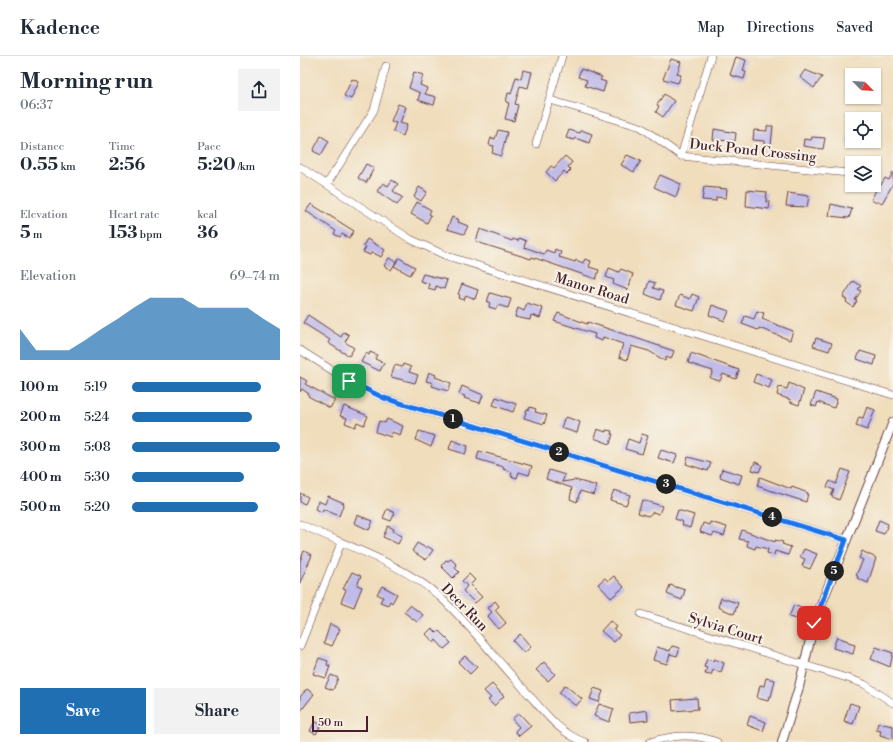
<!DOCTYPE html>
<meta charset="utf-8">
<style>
:root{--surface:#fff;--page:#f2f2f3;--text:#1f2937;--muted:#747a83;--line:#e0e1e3;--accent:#1f6fb2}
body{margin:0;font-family:"Libre Bodoni",serif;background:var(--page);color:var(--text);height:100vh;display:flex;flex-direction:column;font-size:15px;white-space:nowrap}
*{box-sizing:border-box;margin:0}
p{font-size:13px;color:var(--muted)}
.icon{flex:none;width:22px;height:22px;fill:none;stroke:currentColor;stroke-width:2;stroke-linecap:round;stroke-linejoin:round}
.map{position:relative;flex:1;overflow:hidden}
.panel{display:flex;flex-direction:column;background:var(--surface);width:300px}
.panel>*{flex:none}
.needle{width:26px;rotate:114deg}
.controls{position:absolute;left:545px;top:12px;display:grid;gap:8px}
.controls a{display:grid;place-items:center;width:36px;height:36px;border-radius:0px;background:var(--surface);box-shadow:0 1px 3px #0004;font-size:20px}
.scale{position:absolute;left:12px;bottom:10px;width:56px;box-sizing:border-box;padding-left:4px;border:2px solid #4a1f2b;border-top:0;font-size:11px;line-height:14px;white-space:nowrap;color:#4a1f2b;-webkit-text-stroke:3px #f7f3e8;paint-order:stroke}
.pin{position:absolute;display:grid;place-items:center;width:34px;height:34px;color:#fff;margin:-17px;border-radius:8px;box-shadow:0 2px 6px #0006}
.km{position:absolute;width:20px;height:20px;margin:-10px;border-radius:50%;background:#222;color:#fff;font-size:11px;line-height:20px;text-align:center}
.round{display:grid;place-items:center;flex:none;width:42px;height:42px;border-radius:0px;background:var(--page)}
.overview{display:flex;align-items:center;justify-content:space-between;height:68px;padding:0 20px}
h1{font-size:22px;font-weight:700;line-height:30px}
.stats{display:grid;grid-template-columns:repeat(3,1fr);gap:6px;height:68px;padding:4px 20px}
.stats div{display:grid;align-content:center}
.stats b{font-size:17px;font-weight:700}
.stats small{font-size:11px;font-weight:400}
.stats p{font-size:11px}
.chart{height:112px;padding:8px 20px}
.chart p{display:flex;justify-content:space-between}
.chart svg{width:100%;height:72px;margin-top:4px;fill:var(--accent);opacity:.7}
.button{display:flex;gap:8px;margin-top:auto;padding:8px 20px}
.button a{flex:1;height:46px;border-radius:0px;background:var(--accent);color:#fff;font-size:16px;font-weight:700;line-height:46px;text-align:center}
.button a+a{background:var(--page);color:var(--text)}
ul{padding:0 20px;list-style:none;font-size:13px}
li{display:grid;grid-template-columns:64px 48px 1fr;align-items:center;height:30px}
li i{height:10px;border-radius:5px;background:var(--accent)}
header{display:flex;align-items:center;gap:24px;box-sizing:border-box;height:56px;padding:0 20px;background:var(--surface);border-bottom:1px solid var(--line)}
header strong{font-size:19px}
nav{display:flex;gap:22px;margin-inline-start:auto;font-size:14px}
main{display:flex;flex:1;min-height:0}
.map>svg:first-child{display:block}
</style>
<header>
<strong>Kadence</strong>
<nav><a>Map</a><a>Directions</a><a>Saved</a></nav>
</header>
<main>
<section class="panel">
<div class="overview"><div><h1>Morning run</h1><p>06:37</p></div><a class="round"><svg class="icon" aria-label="share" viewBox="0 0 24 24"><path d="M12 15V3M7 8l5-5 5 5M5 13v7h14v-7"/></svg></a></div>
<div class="stats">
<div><p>Distance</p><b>0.55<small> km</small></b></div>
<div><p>Time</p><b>2:56</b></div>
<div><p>Pace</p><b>5:20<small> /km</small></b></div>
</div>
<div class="stats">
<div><p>Elevation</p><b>5<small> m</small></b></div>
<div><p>Heart rate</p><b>153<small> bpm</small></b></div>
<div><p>kcal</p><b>36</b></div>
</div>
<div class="chart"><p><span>Elevation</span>69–74 m</p>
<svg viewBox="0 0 160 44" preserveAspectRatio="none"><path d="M0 44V25L10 38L20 38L30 38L40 32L50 25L60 19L70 12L80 6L90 6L100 6L110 12L120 12L130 12L140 12L150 19L160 25V44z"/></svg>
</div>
<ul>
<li><b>100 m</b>5:19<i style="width:87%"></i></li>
<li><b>200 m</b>5:24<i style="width:81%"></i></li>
<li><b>300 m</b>5:08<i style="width:100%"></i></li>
<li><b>400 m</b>5:30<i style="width:76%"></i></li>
<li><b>500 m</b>5:20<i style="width:85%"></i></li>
</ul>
<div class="button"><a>Save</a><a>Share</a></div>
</section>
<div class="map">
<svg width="593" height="686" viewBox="0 0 593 686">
<rect width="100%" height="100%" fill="#f7f3e8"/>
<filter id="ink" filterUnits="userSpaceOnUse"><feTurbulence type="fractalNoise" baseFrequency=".025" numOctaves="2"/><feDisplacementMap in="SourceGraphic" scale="8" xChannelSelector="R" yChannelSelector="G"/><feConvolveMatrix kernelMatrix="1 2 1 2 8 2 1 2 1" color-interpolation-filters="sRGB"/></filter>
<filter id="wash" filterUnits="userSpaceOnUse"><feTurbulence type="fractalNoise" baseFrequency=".012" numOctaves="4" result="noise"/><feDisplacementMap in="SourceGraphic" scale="16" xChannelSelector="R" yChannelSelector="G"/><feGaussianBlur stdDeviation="0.9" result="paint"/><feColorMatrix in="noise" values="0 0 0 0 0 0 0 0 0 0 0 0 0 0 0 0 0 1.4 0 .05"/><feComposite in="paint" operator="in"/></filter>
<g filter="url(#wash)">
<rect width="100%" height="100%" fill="#f0ddbc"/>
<g id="blocks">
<g fill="#c0bbe9">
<polygon points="436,1 446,4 443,15 446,16 444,23 430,19"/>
<polygon points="371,3 381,6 377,18 381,19 378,27 363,23"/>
<polygon points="281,13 302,21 300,24 306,26 303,36 285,30 287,24 278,21"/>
<polygon points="223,14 232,16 228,32 220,30 215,48 218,49 214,65 205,63 209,47 206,46 208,37 211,38 216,21 221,23"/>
<polygon points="505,14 522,21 514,32 500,21"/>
<polygon points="114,16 123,19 120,29 127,32 125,38 136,41 134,49 118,44 120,37 109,32"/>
<polygon points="52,23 59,26 51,43 44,40"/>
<polygon points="364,38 374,45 363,61 356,56 359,50 357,49"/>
<polygon points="98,48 106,51 100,67 107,69 103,80 93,75 96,67 91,65"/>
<polygon points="467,70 473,70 471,89 464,88 464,85 453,84 454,74 467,75"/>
<polygon points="550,71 552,71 552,89 546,87"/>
<polygon points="414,73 436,77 435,85 413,84"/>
<polygon points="198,74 207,76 201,100 192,97 194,90 189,89 191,82 195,83"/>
<polygon points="269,74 280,77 281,74 292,78 289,87 275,82 274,84 266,82"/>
<polygon points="21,80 29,85 21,99 13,95"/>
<polygon points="512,81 525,82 523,93 503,90 504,83 511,84"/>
<polygon points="327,99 341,105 334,116 321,109"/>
<polygon points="265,100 272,106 268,111 271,114 267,118 264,115 255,125 246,116 251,110 254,112"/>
<polygon points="66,108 74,112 66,127 58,122"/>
<polygon points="593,116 593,128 582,147 578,145 577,147 571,144 579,128 581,129 585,122 589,124"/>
<polygon points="360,119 381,128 376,141 354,131"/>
<polygon points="92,124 98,128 93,135 103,142 97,149 77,135 83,127 88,130"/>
<polygon points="119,131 127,136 121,145 114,141"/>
<polygon points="404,131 427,133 426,142 416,141 416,145 402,144"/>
<polygon points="447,134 467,136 466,146 470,146 469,153 446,150"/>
<polygon points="488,137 509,140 507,151 486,150"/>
<polygon points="117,146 131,154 129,158 131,159 127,167 111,158"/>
<polygon points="11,148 54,175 49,182 42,178 40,181 34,178 36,175 6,155"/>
<polygon points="531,148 552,153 549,162 529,160"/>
<polygon points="152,161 159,164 158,166 168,170 164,178 147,173"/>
<polygon points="180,173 212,185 213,183 218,185 219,182 226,185 224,191 244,198 246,194 254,197 255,193 261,196 259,201 275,206 276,204 283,207 285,203 291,205 289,211 299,214 296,223 232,201 231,203 183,188 176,185"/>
<polygon points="67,183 85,194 81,201 72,196 70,199 63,196 66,191 63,190"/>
<polygon points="89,202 96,206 91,214 84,210"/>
<polygon points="99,202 115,211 110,219 94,210"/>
<polygon points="309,212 319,216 321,213 333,218 328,234 313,228 314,224 306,221"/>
<polygon points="123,218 147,224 144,233 136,230 135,234 128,232 129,228 120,225"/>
<polygon points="349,225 355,227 353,232 363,235 360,244 345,238"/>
<polygon points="553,225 561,230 558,233 561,235 555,244 557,245 553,251 546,246 547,244 543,241"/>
<polygon points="162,228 178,234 175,243 166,239 164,244 159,242 160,239 158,238"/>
<polygon points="190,237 211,243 208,252 198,249 196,253 189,251 190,246 187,246"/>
<polygon points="392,238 399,241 394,255 376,249 380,239 390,243"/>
<polygon points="227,247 243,252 240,262 231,259 230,264 215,261 218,252 224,255"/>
<polygon points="412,249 429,255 425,265 409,259"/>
<polygon points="457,255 464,257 462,263 493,275 490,284 459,272 458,274 442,268 445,260 454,263"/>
<polygon points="258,257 287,268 288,266 374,295 371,303 366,301 365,305 349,295 331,290 327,304 319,301 323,288 303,281 302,285 294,282 295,278 254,265"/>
<polygon points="8,259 41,281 44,276 49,279 45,286 54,292 49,300 28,287 30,284 3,267"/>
<polygon points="516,282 532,287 529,295 513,290"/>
<polygon points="560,295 576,300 574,309 557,303"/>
<polygon points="70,296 77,299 75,303 84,307 80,315 61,306 66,297 69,299"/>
<polygon points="391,297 439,314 436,323 423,318 420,325 410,322 413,315 388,307"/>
<polygon points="103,308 111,311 109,316 118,319 115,327 91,321 95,309 102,311"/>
<polygon points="129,316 136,319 135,321 151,327 148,335 132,330 133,327 126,325"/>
<polygon points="456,318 472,324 469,332 453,326"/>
<polygon points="0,321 7,325 5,328 35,344 30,352 8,340 9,338 2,333 0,336"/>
<polygon points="489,327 504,334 499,349 490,346 491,344 477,339 479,331 487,333"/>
<polygon points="162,330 183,339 180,347 164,342 165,340 159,338"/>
<polygon points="516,336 537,343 534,352 518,346 516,351 511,349"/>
<polygon points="196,341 216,348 213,356 193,349"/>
<polygon points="44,350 68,360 64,369 57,366 55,371 45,367 47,362 40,360"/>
<polygon points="230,351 236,353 235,356 247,359 244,368 224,362 227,353 229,354"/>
<polygon points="567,351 575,354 567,374 556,370 559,361 563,362"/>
<polygon points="266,361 280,366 277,377 261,372 264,363"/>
<polygon points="87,363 103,370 100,379 92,376 91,381 76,376 79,365 85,367"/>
<polygon points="297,373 306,376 306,374 312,375 311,378 313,378 310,388 294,382"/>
<polygon points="119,375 135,380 131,391 116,384"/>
<polygon points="342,378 348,380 342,398 325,393 328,383 339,387"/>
<polygon points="152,384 168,390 165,398 149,393"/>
<polygon points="361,394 377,399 374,407 358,402"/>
<polygon points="179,395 232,410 229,419 219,416 217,422 211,420 212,416 203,413 204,411 177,403"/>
<polygon points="388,401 411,407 408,415 386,408"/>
<polygon points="455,406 462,409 459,416 452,414"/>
<polygon points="422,413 442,419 439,428 420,421"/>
<polygon points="542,413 550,416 539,444 531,440 534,434 527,431 530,425 536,428"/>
<polygon points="249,414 265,419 262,426 275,424 297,430 294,439 280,435 277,446 270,443 272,432 246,423"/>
<polygon points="460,421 491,433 492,431 508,437 506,446 457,430"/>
<polygon points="314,434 330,439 326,449 310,444"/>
<polygon points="0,437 8,441 5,448 0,446"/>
<polygon points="28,440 44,447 39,460 23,453 22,456 15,453 18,445 25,448"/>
<polygon points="342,444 362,450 359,458 353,456 348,460 338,457"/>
<polygon points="87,453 95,457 91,465 83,462"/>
<polygon points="378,454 394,459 390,472 382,469 383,466 375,463"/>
<polygon points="57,459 73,465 69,474 54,467"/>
<polygon points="579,464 588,468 584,478 575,475"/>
<polygon points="410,466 427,471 424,480 414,477 412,480 400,476 403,467 409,469"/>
<polygon points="88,470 94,473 93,475 102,480 98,488 83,481"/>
<polygon points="442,474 475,486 475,484 483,486 482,488 491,491 488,499 475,495 474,499 467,497 468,493 456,490 455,493 447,490 448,485 439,483"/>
<polygon points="117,487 126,492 127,490 133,494 126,504 112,495"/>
<polygon points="504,493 517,498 510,513 502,510 505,503 500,501"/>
<polygon points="4,495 12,499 0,527 0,505"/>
<polygon points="562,495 576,502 568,527 557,522 558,520 556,519 563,504 559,502"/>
<polygon points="151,503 157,509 155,512 159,516 153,522 141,510 146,504 148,505"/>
<polygon points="52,516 61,520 57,529 62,531 54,551 41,546 46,534 43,533"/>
<polygon points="169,518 175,524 170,529 182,541 175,547 163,535 167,530 162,525"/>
<polygon points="314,520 324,531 311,542 298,528 305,522 308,525"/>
<polygon points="370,529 385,534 382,544 367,538"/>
<polygon points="82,530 97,538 92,547 90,545 88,549 80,546 83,541 77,538"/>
<polygon points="421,542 438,547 434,558 418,551"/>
<polygon points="195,545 199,550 195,554 206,567 199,573 188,560 192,556 188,552"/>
<polygon points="110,549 123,559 117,566 104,556"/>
<polygon points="494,549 503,553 496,563 489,561"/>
<polygon points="310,565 317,571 314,574 320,579 314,586 301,575"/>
<polygon points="30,568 40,573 32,590 24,587"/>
<polygon points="132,572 137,577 139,575 151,587 144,593 136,584 134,587 126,578"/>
<polygon points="220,578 231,591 224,597 213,585"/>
<polygon points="537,581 548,585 548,587 555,589 553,598 533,592"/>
<polygon points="372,590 380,592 377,600 370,598 367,608 353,604 357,591 370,595"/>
<polygon points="576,591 593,597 590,611 571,603"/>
<polygon points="165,600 177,611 170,618 158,606"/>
<polygon points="19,602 28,605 27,609 30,610 26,622 13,618"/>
<polygon points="407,603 413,605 414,603 424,607 421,616 413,614 411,619 405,618 407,612 404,611"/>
<polygon points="244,606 255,618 248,625 236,614"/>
<polygon points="31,619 38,622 33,634 25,631"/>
<polygon points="466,622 475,624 471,641 469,640 468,645 457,642 460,629 464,630"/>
<polygon points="192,628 204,640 194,650 188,644 191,642 184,635"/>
<polygon points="265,629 282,643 276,650 259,637"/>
<polygon points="294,632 303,635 299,646 290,643"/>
<polygon points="7,633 14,638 0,656 0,641"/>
<polygon points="397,642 398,653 373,655 372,644"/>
<polygon points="550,647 559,650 553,668 544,665"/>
<polygon points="299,648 314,653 309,666 294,660"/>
<polygon points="347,654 348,664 330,666 329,657"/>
<polygon points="219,657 231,670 219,680 215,675 219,671 212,663"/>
<polygon points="450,660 466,666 463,675 447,669"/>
<polygon points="15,665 21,669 16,678 10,675"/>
<polygon points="578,667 593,670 593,683 580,679 581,675 576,674"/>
</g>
</g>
</g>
<g filter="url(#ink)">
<use href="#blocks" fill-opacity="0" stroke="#633c41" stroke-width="1"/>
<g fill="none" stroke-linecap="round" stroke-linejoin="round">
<defs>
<g id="minor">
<polyline points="250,44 341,71 381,100 548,117"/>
<polyline points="236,88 262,0"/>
<polyline points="381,100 411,0"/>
<polyline points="0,111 110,183 147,200 593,339"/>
<polyline points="27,128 74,54 86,10"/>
<polyline points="0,294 49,325 84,342 546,484"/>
<path d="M0,468C44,489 104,508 140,541C170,569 196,603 224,633C242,653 259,678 285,686"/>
<polyline points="341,558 550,623 564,628 593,647"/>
<polyline points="0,590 41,487"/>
<path d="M350,686C373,679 394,677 417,686"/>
</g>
<polyline id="tertiary" points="482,686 499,631 514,567 593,366"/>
</defs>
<use href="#minor" stroke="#633c41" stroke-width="8"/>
<use href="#tertiary" stroke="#633c41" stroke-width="10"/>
<use href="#minor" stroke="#fff" stroke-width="7"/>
<use href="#tertiary" stroke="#fff" stroke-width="8"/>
</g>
</g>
<g fill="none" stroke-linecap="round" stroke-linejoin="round" filter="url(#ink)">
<defs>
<polyline id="route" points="49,325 84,342 546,484 514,567"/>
</defs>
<use href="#route" stroke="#fff" stroke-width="8"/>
<use href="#route" stroke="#1a73e8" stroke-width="5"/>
</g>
<g text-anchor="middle" stroke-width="4" stroke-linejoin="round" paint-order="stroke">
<g font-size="14" fill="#4a1f2b" stroke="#f7f3e8">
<text transform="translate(453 94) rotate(6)" y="5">Duck Pond Crossing</text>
<text transform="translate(292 232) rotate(17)" y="5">Manor Road</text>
<text transform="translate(165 551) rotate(46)" y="5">Deer Run</text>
<text transform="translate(426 572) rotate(17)" y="5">Sylvia Court</text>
</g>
</g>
</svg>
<div class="controls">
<a><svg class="needle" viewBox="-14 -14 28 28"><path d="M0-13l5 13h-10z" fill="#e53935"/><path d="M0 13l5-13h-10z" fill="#747a83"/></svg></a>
<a><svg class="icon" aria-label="locate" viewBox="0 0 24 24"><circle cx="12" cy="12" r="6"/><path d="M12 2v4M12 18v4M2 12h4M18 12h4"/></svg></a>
<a><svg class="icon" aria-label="layers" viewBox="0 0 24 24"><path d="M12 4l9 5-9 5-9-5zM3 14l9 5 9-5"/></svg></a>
</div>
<div class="scale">50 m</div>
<div class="pin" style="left:49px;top:325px;background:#1e9e55"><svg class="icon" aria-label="arrive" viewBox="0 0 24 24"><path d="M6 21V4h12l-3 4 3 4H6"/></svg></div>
<div class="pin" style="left:514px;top:567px;background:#d93025"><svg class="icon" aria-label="check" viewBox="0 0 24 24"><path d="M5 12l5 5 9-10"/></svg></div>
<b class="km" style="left:153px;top:363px">1</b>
<b class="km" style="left:259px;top:396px">2</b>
<b class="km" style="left:366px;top:428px">3</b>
<b class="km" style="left:472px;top:461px">4</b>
<b class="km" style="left:534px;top:515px">5</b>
</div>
</main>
